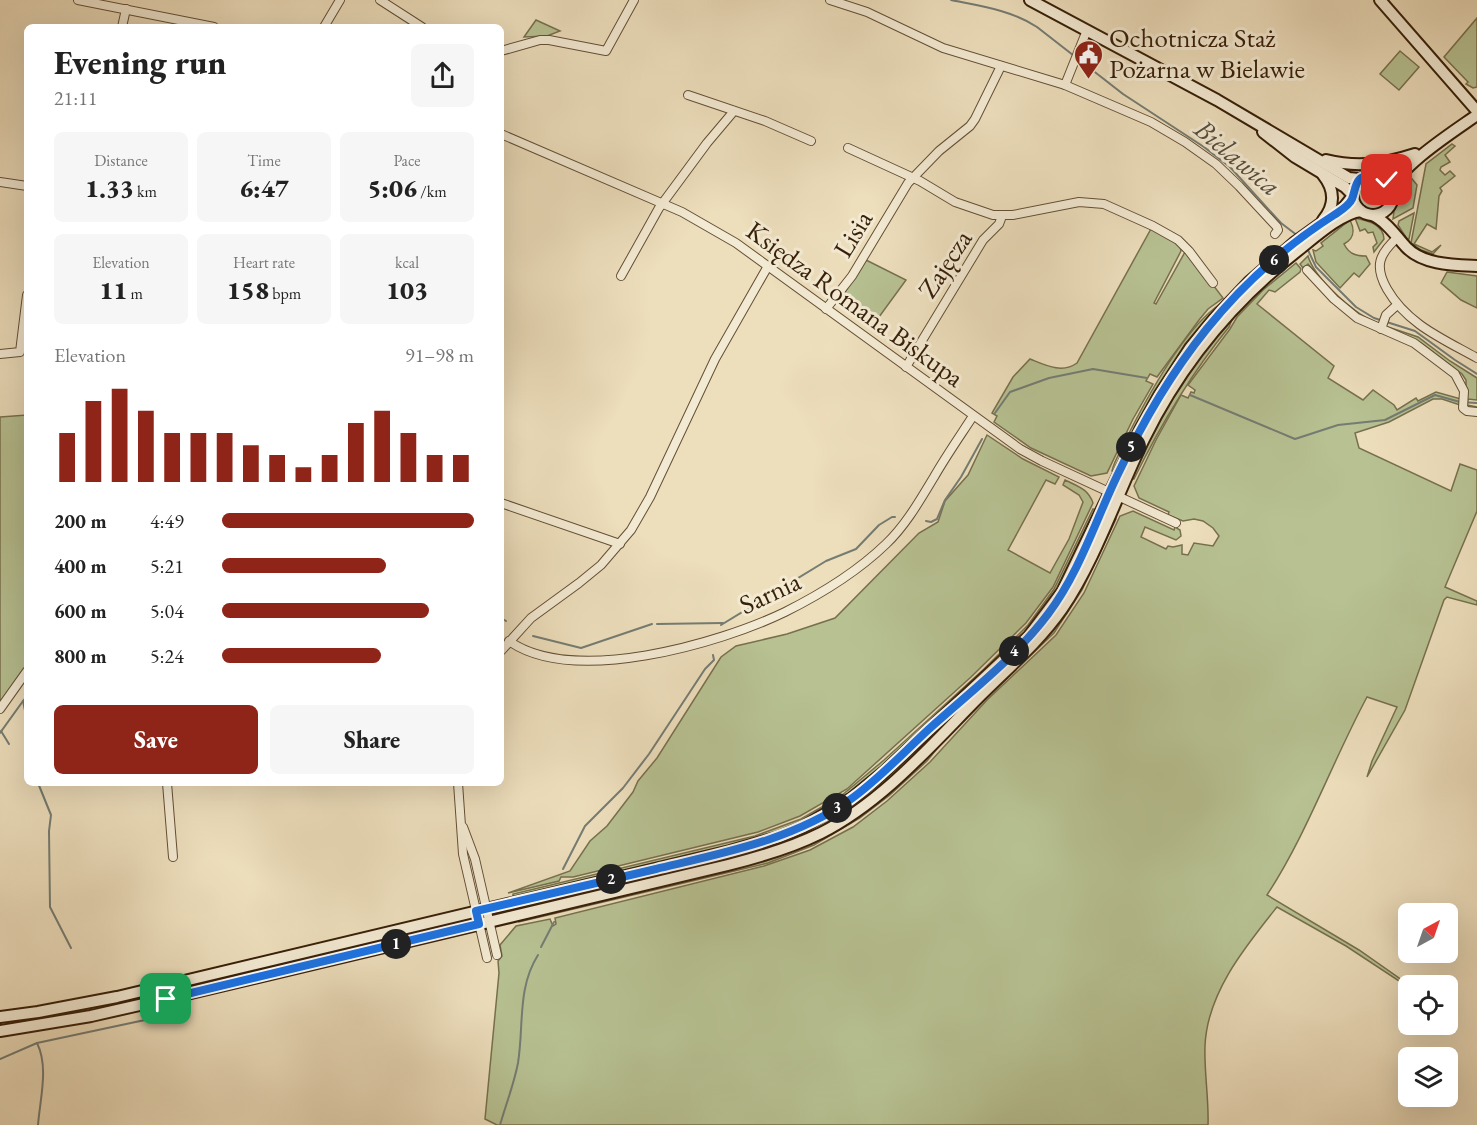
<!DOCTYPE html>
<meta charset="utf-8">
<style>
:root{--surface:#fff;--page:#f6f6f6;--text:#222;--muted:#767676;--accent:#8f2418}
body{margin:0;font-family:"EB Garamond",serif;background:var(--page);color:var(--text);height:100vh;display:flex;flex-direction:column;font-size:22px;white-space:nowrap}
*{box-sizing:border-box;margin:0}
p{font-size:20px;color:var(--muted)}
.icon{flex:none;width:33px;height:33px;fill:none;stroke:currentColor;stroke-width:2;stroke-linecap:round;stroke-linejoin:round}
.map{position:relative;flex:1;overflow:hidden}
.details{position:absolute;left:24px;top:24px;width:480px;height:762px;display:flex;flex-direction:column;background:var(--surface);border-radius:9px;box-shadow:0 6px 24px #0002}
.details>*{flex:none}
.needle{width:39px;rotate:40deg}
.controls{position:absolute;left:1398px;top:903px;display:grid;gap:12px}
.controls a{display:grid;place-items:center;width:60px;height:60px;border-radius:9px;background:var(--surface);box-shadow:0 6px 24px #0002;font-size:30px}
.pin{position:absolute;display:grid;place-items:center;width:51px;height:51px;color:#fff;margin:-26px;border-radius:12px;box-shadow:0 3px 9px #0006}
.km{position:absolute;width:30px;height:30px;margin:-15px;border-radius:50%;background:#222;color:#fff;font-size:16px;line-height:30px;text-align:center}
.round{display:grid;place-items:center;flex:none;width:63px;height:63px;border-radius:9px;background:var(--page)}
.head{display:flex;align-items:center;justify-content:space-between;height:102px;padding:0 30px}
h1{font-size:33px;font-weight:800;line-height:45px}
.stats{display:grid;grid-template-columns:repeat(3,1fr);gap:9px;height:102px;padding:6px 30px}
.stats div{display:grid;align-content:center;border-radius:9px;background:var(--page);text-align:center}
.stats b{font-size:26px;font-weight:800}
.stats small{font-size:16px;font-weight:400}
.stats p{font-size:16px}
.chart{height:168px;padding:12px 30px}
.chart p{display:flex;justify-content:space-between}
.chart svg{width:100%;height:108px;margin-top:6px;stroke:var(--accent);stroke-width:6}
.button{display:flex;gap:12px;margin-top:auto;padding:12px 30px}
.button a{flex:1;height:69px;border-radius:9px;background:var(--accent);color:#fff;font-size:24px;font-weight:800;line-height:69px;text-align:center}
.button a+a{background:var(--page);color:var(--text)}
ul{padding:0 30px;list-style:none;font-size:20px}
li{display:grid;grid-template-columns:96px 72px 1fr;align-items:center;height:45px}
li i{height:15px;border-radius:8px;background:var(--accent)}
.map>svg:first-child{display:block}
</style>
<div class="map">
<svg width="1477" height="1125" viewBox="0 0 1477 1125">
<rect width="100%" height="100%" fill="#eddebc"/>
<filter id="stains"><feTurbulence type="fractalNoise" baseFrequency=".00333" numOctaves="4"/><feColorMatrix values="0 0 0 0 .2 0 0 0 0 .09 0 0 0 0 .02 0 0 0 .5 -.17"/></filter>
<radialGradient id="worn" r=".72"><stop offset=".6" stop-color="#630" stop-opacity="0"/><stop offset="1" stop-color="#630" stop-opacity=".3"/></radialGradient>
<g fill="#b7c192" stroke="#77704d" stroke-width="1.5">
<polygon points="1477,18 1477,87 1473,88 1466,84 1468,82 1444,57"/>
<polygon points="536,20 560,31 547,36 524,37"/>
<polygon points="1400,51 1419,67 1399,90 1380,74"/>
<polygon points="1452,144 1455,146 1445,155 1450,162 1441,167 1440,170 1445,175 1450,171 1455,176 1440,188 1442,191 1439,196 1436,229 1427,224 1414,244 1432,252 1441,245 1433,254 1421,250 1411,243 1426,164"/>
<polygon points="1408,174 1417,185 1413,208 1393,219 1397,188"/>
<polygon points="1414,213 1409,239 1407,239 1398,225 1399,221"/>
<path d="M1355,218C1369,221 1383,224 1384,239L1374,252L1373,247L1377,243L1373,232L1368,233L1365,229L1360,231Z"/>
<path d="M1350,220C1356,232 1353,239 1344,244C1349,254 1356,256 1366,256L1370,264L1359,277L1354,273L1340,288L1316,262L1313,250L1316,251L1323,246L1321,243Z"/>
<path d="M1152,227L1180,246L1181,251L1154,303L1156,304L1185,252L1192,257L1223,298L1208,309L1199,320L1157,377L1150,374L1146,381L1153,384L1133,419L1107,473L1091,476L1031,448L994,422L997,416L992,413L1013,377L1030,359C1045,365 1062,374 1077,363Z"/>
<path d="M1308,256C1314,277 1345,304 1363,316C1368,319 1375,321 1379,324C1347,310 1330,290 1308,264L1303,268L1300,264Z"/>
<path d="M866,260L906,280L871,328C860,320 840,310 843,295Z"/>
<path d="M1296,263L1301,269L1300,272L1275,292L1269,290L1257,304L1334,366L1328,378L1363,400L1373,390L1394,405L1397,410L1416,398L1418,401L1436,392L1461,399L1460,405L1442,399H1433L1389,422L1355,433L1359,448L1451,491L1460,464L1477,470V511L1445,587L1477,601V605L1447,597L1444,600L1405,710L1367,777L1372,761L1397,707L1367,697C1332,762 1307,834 1267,895L1359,950L1409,985L1408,987L1346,946L1277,907C1245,947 1207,993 1205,1046C1204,1072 1209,1099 1208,1125H497L485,1119L499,973L498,961L502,956L500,945L516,926L550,919L553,926L556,924L555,918L764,866L810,850L853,827L887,801L930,762L987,700L1056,635L1084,593L1120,516L1133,511L1174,530L1175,527L1180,530L1181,536L1176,540L1145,527L1141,537L1166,549L1168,546L1173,547L1182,545V554L1188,555L1194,543L1213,546L1219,536L1213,528L1203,521L1194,519L1183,521L1168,515L1169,512L1139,498L1134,486L1156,440L1181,395L1188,398L1191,392L1194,393L1195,390L1188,385L1230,329L1237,317L1263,290Z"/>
<polygon points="1447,272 1477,276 1477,308 1461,300 1441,283"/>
<path d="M1220,304L1170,369L1140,420L1114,472L1112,471C1114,461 1121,451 1125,441C1145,401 1184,329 1220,304Z"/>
<path d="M1234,315L1229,327C1190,375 1161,424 1134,479H1130L1174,394L1200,356Z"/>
<polygon points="1385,326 1418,337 1450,361 1477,378 1477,400 1468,399 1467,405 1477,407 1470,408 1466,406 1466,380 1462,374 1421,343 1386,327"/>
<polygon points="27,415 27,666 0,702 0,417"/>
<path d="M987,435L1023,459L1059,477L1055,484L1046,480L1008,550L1050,573L1069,539L1083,502L1079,495L1063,485L1065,480C1079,487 1088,489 1093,503L1053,587L1026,623L971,677L847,789L800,816L758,832L573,877H561L559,881L508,893L570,871L590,841L607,826L633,792L638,781L657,758L721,657L736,646L787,634L835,618L919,533L938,522L945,501L968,475Z"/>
<polygon points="1093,509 1097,510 1061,585 1030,628 882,768 839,801 803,822 755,840 513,898 513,894 755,836 801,819 841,796 884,760 984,669 1028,625 1054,589"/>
<polygon points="1113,517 1116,519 1082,590 1054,633 987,697 940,745 927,761 890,795 860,818 814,845 768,863 519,922 518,920 833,832 986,696 1026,658"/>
<path d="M958,709L959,711C921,749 883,791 836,819C787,848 731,860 676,873C623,885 569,898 516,911L515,907L814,826L862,796Z"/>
</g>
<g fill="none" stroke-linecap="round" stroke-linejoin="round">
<g stroke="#747c73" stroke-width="2">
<path d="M951,0C981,6 1011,10 1037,27L1123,94L1204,147L1230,167L1281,223L1298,236"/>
<polyline points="1307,248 1316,267 1356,307 1374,318 1415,331 1455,360 1477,374"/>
<polyline points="1190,395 1295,439 1338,425 1385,420 1435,395 1460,402 1477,403"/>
<polyline points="995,413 1010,392 1049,378 1093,369 1147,378"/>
<polyline points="926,521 931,522 937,519 945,500 961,477 982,439"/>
<polyline points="501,618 506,621"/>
<polyline points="657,624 723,623"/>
<polyline points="721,625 826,561 856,549 879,525 892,517 895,517"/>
<polyline points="533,636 581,648 652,624"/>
<polyline points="27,696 23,701 27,720"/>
<polyline points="1,731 9,744"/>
<polyline points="0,733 23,701"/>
<polyline points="38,783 51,815 49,831 50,907 71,948"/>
<polyline points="563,869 585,826 623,788 649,754 705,669 714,660 713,655"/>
<polyline points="541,947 554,922"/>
<path d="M37,1043C49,1067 40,1099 38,1125"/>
<polyline points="0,1059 37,1043 159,1017"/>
<path d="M500,1125C506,1104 514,1084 518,1063C524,1026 517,988 538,955"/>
</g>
<defs>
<g id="street">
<polyline points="78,0 214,27"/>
<polyline points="380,0 422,27"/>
<polyline points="830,0 867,12 943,48 1065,85 1151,122 1185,142 1216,164 1239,186 1277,227 1278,230 1275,234"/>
<polyline points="122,27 126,9"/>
<polyline points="324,27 340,0"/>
<polyline points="501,51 540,40 549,40 606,51 634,0"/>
<polyline points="1065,85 1087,30"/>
<polyline points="688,95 765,121 811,141"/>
<polyline points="501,134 682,212 736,243 1020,449 1042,461 1176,523"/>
<polyline points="848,148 920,181 955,202 993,215 1013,215 1079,202 1104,204 1153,226 1178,240 1189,251 1213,283"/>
<polyline points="0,182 27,186"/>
<path d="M1398,237C1379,254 1374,266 1387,289C1407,324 1443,339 1477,358"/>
<polyline points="1307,270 1334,299 1357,318 1414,343 1455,374 1464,391 1463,408 1467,411 1477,412"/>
<polyline points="621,276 659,208 707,143 734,111"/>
<polyline points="826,309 852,276 908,183 939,151 970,126 975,119 1001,66"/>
<polyline points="1381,329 1386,315 1397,305"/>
<polyline points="0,354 20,352 27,295"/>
<polyline points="906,367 983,240 999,224 1002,216"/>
<polyline points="501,503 620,544"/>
<path d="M509,641C573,686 719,644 785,612C821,594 857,572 886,544C906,525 920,500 934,477C946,456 960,436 973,416"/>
<polyline points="501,651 531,618 579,583 601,565 631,530 650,497 715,359 768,266"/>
<polyline points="0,709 27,671"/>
<polyline points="167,783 173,857"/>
<polyline points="458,783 463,854 487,958"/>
<polyline points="463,827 475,859 497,955"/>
</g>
<g id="secondary">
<polyline points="1030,0 1217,100 1349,178 1359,179"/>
<polyline points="1380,0 1477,111"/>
<polyline points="1263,132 1295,157 1345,187 1352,194"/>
<path d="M1326,160C1358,168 1384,164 1415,154"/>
<circle cx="1373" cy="195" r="20"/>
<path d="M1392,190C1399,166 1456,130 1477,115"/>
<path d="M1372,215C1386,221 1396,236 1406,247C1423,265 1454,265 1477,266"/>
<path d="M1323,220C1335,206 1335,190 1323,175"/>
<polyline points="0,1017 38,1012 117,997 730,851 779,837 803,827 852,798 884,772 1029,636 1062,592 1140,430 1160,394 1190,348 1214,319 1249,282 1294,243 1344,207 1352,197"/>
<path d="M0,1031L91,1016L166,999L728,865C760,857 791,848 821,833C884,801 932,744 981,695C1009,667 1039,642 1062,609C1096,559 1117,494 1144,439C1181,364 1235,299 1301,248C1316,236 1342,213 1361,211"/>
</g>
</defs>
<use href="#street" stroke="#644f35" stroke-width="10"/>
<use href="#secondary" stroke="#371f08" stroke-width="14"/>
<use href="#street" stroke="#f3ead3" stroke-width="8"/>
<use href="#secondary" stroke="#f3ead3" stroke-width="10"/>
</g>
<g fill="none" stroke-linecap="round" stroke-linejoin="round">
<defs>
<path id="route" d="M166,999L479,924L476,911C536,897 596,883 656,869C723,853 793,840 851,799C879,779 903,753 929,729C970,692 1015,658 1048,614C1079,573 1095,522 1117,476C1168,368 1232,280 1334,215C1340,211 1349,206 1352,199C1357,185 1354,177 1373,174L1387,180"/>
</defs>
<use href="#route" stroke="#fff" stroke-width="12"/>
<use href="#route" stroke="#1a73e8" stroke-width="8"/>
</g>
<defs>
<symbol id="civic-pin" viewBox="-11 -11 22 30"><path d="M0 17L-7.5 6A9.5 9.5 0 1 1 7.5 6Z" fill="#8f2418" stroke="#f3ead3"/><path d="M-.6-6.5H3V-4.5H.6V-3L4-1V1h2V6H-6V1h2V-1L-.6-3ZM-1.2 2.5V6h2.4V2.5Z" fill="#fff"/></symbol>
</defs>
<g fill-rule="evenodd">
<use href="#civic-pin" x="1072" y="38" width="33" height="45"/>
</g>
<g text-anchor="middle" stroke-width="6" stroke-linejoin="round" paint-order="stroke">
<g font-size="27" fill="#371f08" stroke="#f3ead3" text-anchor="start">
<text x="1109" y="47">Ochotnicza Staż<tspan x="1109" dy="31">Pożarna w Bielawie</tspan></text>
</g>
<g font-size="27" fill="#371f08" stroke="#f3ead3">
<text transform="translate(853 234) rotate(-59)" y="9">Lisia</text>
<text transform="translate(945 264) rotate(-57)" y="9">Zajęcza</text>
<text transform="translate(855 304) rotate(36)" y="9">Księdza Romana Biskupa</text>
<text transform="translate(770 593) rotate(-25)" y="9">Sarnia</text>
</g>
<g font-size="28" font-style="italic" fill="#564e3d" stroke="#f3ead3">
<text transform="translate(1238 157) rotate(40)" y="10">Bielawica</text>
</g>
</g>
<rect width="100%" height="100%" filter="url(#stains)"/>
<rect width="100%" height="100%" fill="url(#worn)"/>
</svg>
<div class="controls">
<a><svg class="needle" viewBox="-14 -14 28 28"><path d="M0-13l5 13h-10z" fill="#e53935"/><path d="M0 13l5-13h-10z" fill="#767676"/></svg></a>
<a><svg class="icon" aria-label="locate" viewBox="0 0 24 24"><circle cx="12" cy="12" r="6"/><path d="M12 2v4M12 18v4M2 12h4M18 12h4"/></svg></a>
<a><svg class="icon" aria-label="layers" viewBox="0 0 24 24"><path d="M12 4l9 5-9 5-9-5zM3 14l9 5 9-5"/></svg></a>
</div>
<div class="pin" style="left:166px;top:999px;background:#1e9e55"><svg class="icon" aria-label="arrive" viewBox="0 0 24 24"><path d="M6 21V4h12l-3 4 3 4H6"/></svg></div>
<div class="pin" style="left:1387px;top:180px;background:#d93025"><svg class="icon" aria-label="check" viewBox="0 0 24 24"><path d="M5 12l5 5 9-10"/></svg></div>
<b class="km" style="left:396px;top:944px">1</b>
<b class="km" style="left:611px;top:879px">2</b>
<b class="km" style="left:837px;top:808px">3</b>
<b class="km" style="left:1014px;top:651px">4</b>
<b class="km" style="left:1131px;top:447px">5</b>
<b class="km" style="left:1274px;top:260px">6</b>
<section class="details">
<div class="head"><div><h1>Evening run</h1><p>21:11</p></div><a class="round"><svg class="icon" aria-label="share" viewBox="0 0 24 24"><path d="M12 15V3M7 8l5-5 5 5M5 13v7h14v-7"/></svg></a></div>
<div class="stats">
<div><p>Distance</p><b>1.33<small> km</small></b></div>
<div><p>Time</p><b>6:47</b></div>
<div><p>Pace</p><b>5:06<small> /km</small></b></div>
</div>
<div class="stats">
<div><p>Elevation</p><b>11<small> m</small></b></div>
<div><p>Heart rate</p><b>158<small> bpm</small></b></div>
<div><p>kcal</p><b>103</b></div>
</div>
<div class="chart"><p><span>Elevation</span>91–98 m</p>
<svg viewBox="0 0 160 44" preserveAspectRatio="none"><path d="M5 44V24M15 44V11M25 44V6M35 44V15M45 44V24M55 44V24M65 44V24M75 44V29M85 44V33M95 44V38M105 44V33M115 44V20M125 44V15M135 44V24M145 44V33M155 44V33"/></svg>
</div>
<ul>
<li><b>200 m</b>4:49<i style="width:100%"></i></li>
<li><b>400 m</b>5:21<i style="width:65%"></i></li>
<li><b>600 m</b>5:04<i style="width:82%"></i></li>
<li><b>800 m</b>5:24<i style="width:63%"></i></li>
</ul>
<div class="button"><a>Save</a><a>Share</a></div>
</section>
</div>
